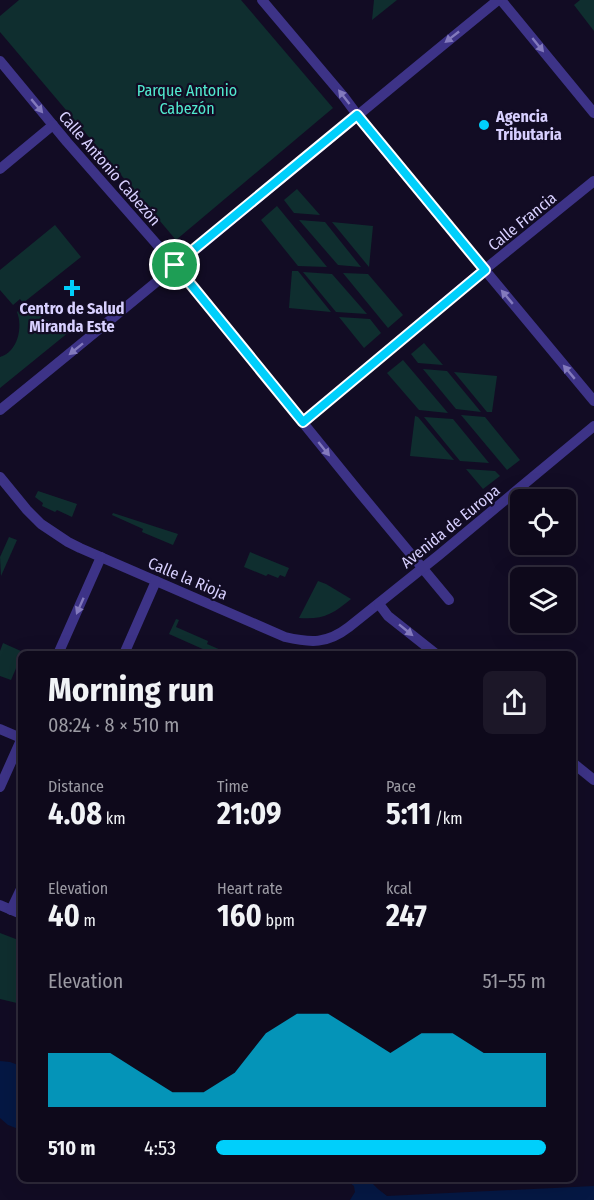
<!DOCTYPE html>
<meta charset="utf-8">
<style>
:root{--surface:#0e091b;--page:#1c1728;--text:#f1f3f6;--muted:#9b9aa3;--line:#2e2a3a;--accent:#00cffb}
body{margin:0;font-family:"Fira Sans Condensed",sans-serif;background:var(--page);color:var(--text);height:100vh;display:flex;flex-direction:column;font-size:22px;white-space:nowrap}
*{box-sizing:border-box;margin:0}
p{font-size:20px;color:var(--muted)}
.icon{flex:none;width:33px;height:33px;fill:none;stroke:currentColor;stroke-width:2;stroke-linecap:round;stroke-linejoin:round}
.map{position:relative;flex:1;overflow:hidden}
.sheet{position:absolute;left:18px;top:651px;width:558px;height:531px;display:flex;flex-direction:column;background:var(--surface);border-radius:9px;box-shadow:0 6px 24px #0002,0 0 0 2px var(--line)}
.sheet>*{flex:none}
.buttons{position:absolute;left:510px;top:489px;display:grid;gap:12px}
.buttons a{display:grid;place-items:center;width:66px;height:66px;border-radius:9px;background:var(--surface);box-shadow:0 6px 24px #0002,0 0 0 2px var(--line);font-size:30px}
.pin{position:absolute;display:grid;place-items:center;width:51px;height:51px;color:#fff;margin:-26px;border:3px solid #fff;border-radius:50%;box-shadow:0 2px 6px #0007}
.round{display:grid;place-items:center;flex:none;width:63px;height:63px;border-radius:9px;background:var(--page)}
.headline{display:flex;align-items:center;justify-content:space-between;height:102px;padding:0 30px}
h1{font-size:33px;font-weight:700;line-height:45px}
.stats{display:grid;grid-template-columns:repeat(3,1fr);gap:9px;height:102px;padding:6px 30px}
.stats div{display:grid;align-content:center}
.stats b{font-size:30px;font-weight:700}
.stats small{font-size:16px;font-weight:400}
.stats p{font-size:16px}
.chart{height:168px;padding:12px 30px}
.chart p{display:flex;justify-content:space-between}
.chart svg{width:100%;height:108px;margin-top:6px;fill:var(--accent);opacity:.7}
ul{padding:0 30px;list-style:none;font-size:20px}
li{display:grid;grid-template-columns:96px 72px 1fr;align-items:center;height:45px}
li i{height:15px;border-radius:8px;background:var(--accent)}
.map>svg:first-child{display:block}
</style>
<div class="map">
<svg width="594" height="1200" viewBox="0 0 594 1200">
<rect width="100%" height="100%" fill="#120c24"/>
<g fill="#0f2e2f">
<polygon points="19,0 241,0 333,108 176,240 0,32 0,16"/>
<polygon points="374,0 397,0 372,20"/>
<polygon points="580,0 594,0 594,31 574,5"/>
<polygon points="297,189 320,215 294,213 284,200"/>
<polygon points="277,206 327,267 298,266 261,220"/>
<polygon points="299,220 325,222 361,267 338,265"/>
<polygon points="332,222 373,226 369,267"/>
<polygon points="55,225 81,257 23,303 20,299 13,305 0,290 0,270"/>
<polygon points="292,271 298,271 331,312 289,308"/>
<polygon points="303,272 332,274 367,314 336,312"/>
<polygon points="343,273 368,274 403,315 388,328"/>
<path d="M28,303L37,314L69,332L0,388V357C18,352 23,327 17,312Z"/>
<polygon points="339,317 370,319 381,333 364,348"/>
<polygon points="424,343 443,365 418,363 411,354"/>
<polygon points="403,360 448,413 419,410 387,373"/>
<polygon points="423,369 447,371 481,412 456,409"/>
<polygon points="454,372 497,376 492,412 487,412"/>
<polygon points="461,415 485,417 520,460 507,470"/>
<polygon points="415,416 418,417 454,460 410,456"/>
<polygon points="424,417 453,419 489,463 460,461"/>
<polygon points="466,469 495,471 500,476 483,489"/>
<polygon points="38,491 77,504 72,517 57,510 55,512 42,506 43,503 35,497"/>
<polygon points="113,513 178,534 173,545 142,532 143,529 112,515"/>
<polygon points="9,537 17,540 1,576 0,557"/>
<polygon points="250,552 289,568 285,577 280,575 278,578 268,574 266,576 244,567"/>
<path d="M318,581L326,584L351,599C333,614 323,620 299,618Z"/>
<polygon points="176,619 179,620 176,627 208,641 207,644 230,654 214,654 169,634"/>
<polygon points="3,643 23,652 11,680 0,676 0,651"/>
<polygon points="0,933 21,941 21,1004 0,999"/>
</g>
<g fill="#051844">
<polygon points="0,1061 10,1062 21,1066 21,1130 8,1125 0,1118"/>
<polygon points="345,1179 368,1179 378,1189 387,1196 594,1186 594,1200 350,1200 355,1192 354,1186"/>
</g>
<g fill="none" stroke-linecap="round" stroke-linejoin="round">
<g stroke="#3d3387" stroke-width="10">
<polyline points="262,0 344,97 370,132 594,401"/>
<polyline points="501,0 594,113"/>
<polyline points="0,61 67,142 175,265 360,493 449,600"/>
<polyline points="0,169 53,125"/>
<path d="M0,410C167,275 331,136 498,0"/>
<polyline points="303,422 468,283 594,181"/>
<path d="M0,477L27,510L41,524L68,542L80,548L285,637C311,643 327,644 349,627L439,555L594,426"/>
<polyline points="379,604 388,616 436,654"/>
<polyline points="58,654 101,557"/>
<polyline points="124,654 156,581"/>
<polyline points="0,729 21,738"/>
<polyline points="573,763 594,780"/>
<polyline points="0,787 21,740"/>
<polyline points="0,905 21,914"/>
<polyline points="11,910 21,889"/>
</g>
</g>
<defs><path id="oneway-solid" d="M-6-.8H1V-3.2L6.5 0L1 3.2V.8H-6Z" transform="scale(1.5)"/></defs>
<g fill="#837abd">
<use href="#oneway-solid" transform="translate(452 37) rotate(142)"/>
<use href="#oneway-solid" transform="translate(538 45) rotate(51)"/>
<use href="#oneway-solid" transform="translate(344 97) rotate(-128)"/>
<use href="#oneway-solid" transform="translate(37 106) rotate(50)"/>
<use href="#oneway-solid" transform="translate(507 297) rotate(-130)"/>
<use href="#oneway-solid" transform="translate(76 349) rotate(141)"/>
<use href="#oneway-solid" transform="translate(569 372) rotate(-130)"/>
<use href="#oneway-solid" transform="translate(324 449) rotate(51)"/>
<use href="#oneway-solid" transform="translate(80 606) rotate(114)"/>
<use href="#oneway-solid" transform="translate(406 630) rotate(39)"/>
</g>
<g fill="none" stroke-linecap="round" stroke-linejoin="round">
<defs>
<polygon id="route" points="357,115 485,270 303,422 175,265"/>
</defs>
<use href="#route" stroke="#fff" stroke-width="12"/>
<use href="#route" stroke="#00cffb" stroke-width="8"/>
</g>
<g fill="#00cffb" stroke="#120c24" stroke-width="2">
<circle cx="484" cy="125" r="6"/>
<path d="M69 279h6v6h6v6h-6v6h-6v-6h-6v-6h6z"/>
</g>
<g text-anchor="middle" stroke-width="4.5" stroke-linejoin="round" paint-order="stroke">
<g font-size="16" fill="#51e9ce" stroke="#120c24">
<text x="187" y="96">Parque Antonio<tspan x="187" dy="18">Cabezón</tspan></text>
</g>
<g font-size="16" font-weight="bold" fill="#d8d0ff" stroke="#120c24" text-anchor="start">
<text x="496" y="122">Agencia<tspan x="496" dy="18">Tributaria</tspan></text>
<text x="72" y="314" text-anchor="middle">Centro de Salud<tspan x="72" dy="18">Miranda Este</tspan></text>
</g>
<g font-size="16" fill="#d8d0ff" stroke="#120c24">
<text transform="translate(110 168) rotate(49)" y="6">Calle Antonio Cabezón</text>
<text transform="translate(522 221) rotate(-39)" y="6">Calle Francia</text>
<text transform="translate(450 526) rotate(-39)" y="6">Avenida de Europa</text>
<text transform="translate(188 578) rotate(23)" y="6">Calle la Rioja</text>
</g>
</g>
</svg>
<div class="buttons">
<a><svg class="icon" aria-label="locate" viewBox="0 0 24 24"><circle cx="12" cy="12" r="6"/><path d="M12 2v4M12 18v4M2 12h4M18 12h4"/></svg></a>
<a><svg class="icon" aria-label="layers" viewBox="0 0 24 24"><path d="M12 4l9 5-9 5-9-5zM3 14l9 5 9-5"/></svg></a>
</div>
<div class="pin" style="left:175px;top:265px;background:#1e9e55"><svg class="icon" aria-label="arrive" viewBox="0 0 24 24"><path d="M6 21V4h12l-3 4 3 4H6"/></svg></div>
<section class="sheet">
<div class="headline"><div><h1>Morning run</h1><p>08:24 · 8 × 510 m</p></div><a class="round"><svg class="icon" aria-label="share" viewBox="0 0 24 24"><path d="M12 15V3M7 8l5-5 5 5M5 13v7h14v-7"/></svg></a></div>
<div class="stats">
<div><p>Distance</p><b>4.08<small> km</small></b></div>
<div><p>Time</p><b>21:09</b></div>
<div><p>Pace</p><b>5:11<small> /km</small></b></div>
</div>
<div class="stats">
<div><p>Elevation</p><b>40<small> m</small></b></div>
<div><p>Heart rate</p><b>160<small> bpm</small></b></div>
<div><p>kcal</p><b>247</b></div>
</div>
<div class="chart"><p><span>Elevation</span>51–55 m</p>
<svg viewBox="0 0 160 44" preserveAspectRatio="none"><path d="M0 44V22L10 22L20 22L30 30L40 38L50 38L60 30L70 14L80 6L90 6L100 14L110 22L120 14L130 14L140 22L150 22L160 22V44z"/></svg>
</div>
<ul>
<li><b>510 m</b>4:53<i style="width:100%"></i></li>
</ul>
</section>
</div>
